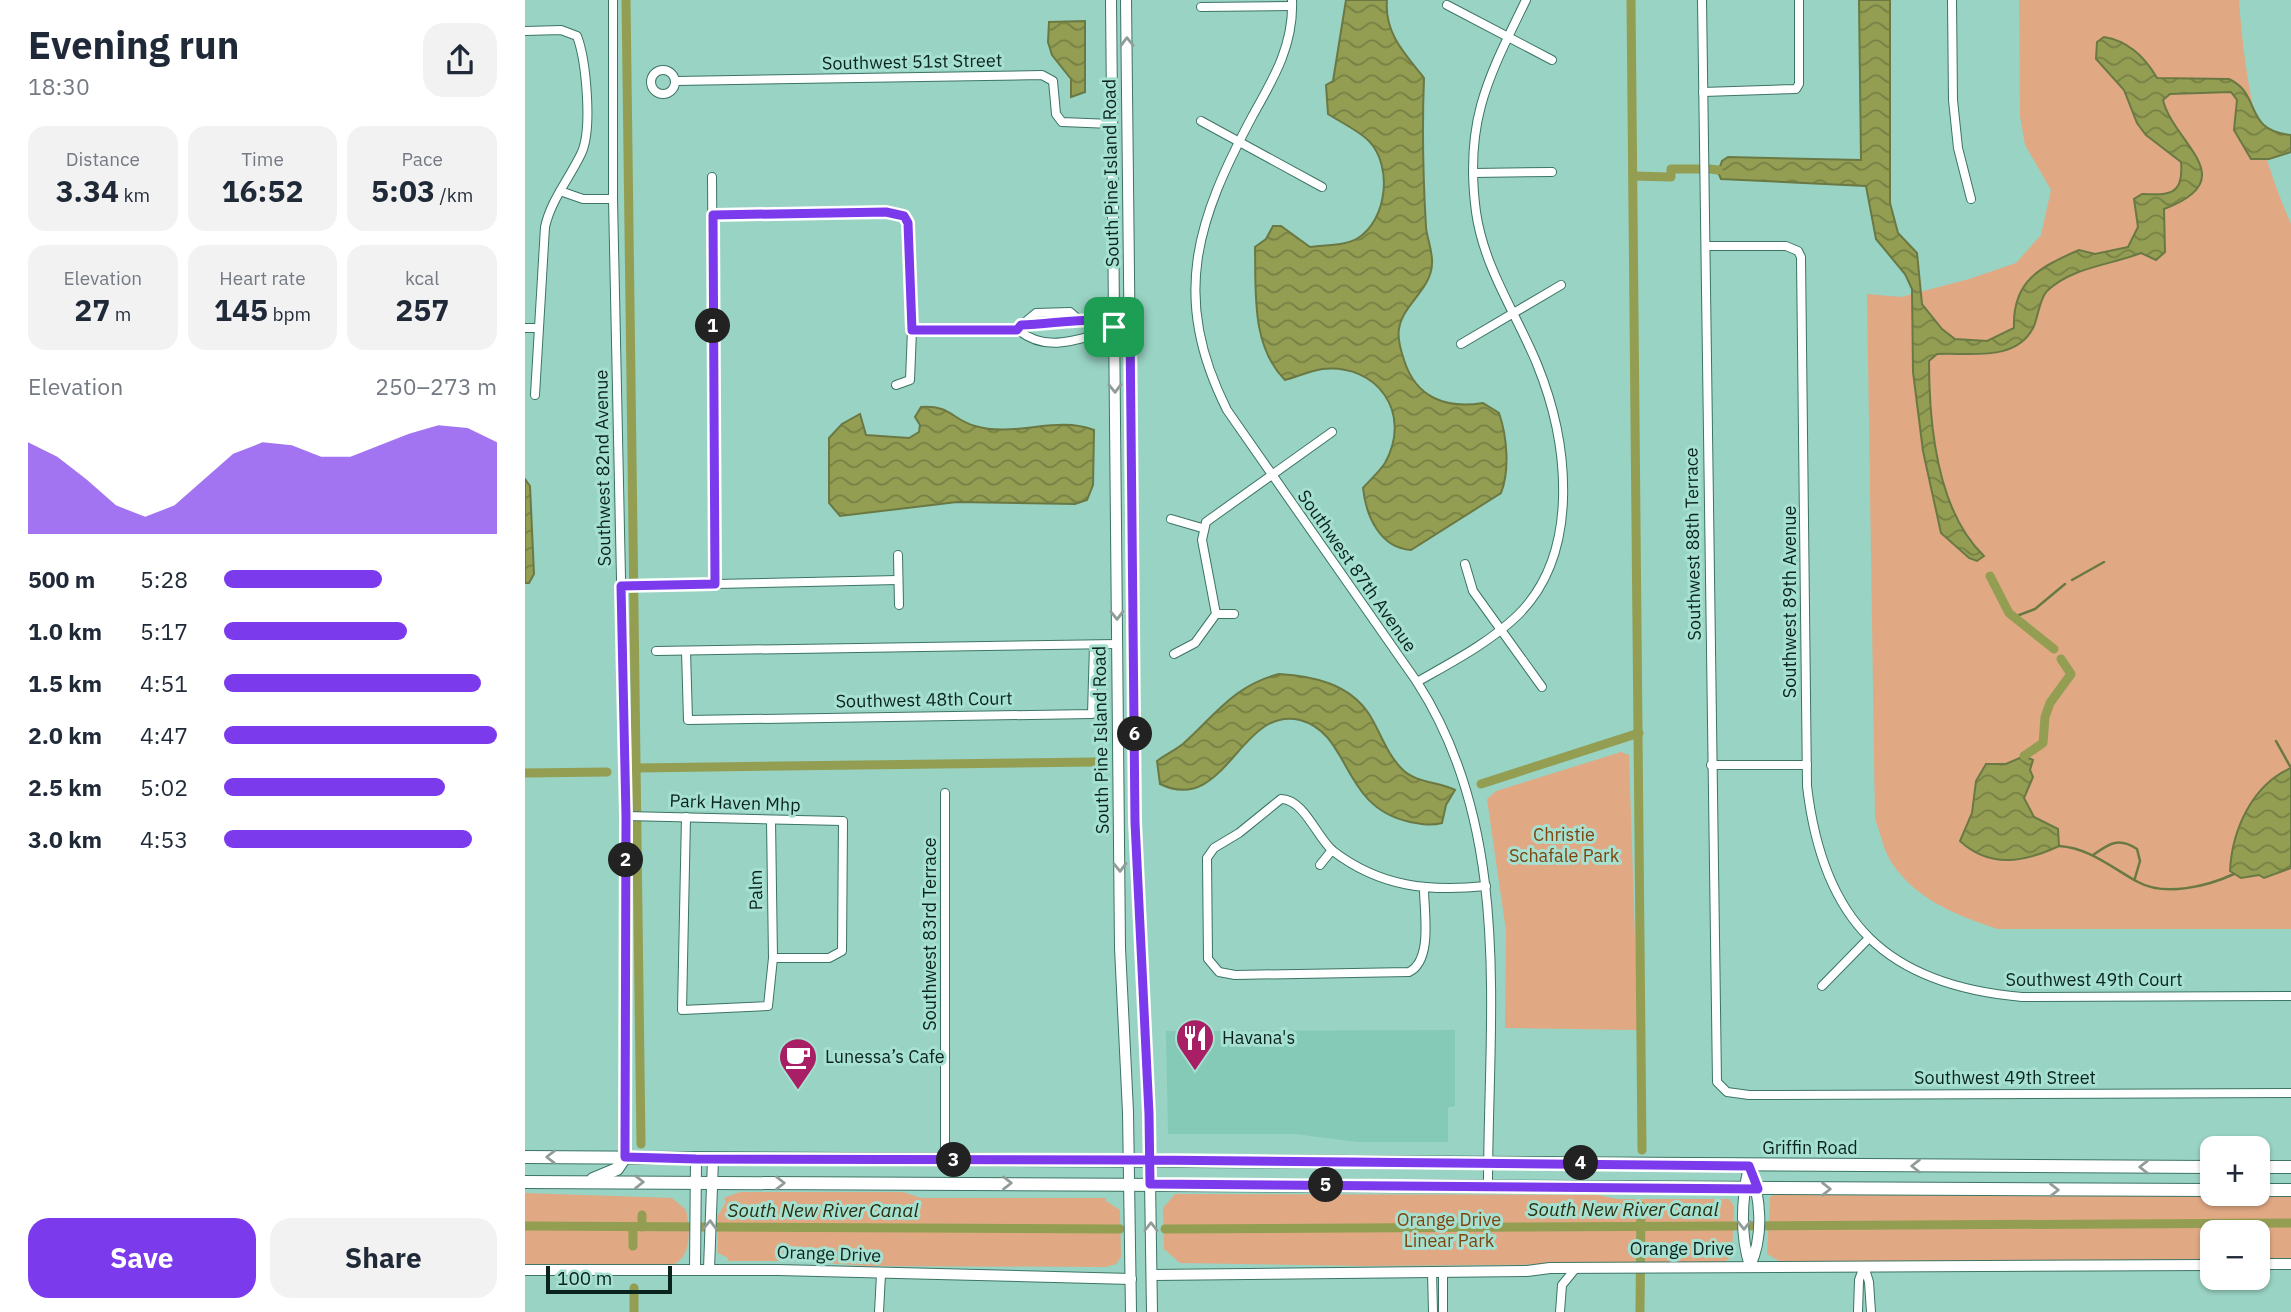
<!DOCTYPE html>
<meta charset="utf-8">
<style>
:root{--surface:#fff;--page:#f2f2f3;--text:#1f2937;--muted:#747a83;--accent:#7c3aed}
body{margin:0;font-family:"IBM Plex Sans",sans-serif;background:var(--page);color:var(--text);height:100vh;display:flex;flex-direction:column;font-size:26px;white-space:nowrap}
*{box-sizing:border-box;margin:0}
p{font-size:23px;color:var(--muted)}
.icon{flex:none;width:38px;height:38px;fill:none;stroke:currentColor;stroke-width:2;stroke-linecap:round;stroke-linejoin:round}
.map{position:relative;flex:1;overflow:hidden}
.details{display:flex;flex-direction:column;background:var(--surface);width:525px}
.details>*{flex:none}
.buttons{position:absolute;left:1675px;top:1136px;display:grid;gap:14px}
.buttons a{display:grid;place-items:center;width:70px;height:70px;border-radius:14px;background:var(--surface);box-shadow:0 2px 5px #0004;font-size:35px}
.scale{position:absolute;left:21px;bottom:18px;width:126px;box-sizing:border-box;padding-left:7px;border:4px solid #0b231d;border-top:0;font-size:19px;line-height:24px;white-space:nowrap;color:#0b231d;-webkit-text-stroke:5px #a6e0d0;paint-order:stroke}
.pin{position:absolute;display:grid;place-items:center;width:60px;height:60px;color:#fff;margin:-30px;border-radius:14px;box-shadow:0 4px 10px #0006}
.km{position:absolute;width:35px;height:35px;margin:-18px;border-radius:50%;background:#222;color:#fff;font-size:19px;line-height:35px;text-align:center}
.round{display:grid;place-items:center;flex:none;width:74px;height:74px;border-radius:21px;background:var(--page)}
.headline{display:flex;align-items:center;justify-content:space-between;height:119px;padding:0 28px}
h1{font-size:38px;font-weight:800;line-height:52px}
.metrics{display:grid;grid-template-columns:repeat(3,1fr);gap:10px;height:119px;padding:7px 28px}
.metrics div{display:grid;align-content:center;border-radius:18px;background:var(--page);text-align:center}
.metrics b{font-size:30px;font-weight:800}
.metrics small{font-size:19px;font-weight:400}
.metrics p{font-size:19px}
.chart{height:196px;padding:14px 28px}
.chart p{display:flex;justify-content:space-between}
.chart svg{width:100%;height:126px;margin-top:7px;fill:var(--accent);opacity:.7}
.action{display:flex;gap:14px;margin-top:auto;padding:14px 28px}
.action a{flex:1;height:80px;border-radius:21px;background:var(--accent);color:#fff;font-size:28px;font-weight:800;line-height:80px;text-align:center}
.action a+a{background:var(--page);color:var(--text)}
ul{padding:0 28px;list-style:none;font-size:23px}
li{display:grid;grid-template-columns:112px 84px 1fr;align-items:center;height:52px}
li i{height:18px;border-radius:9px;background:var(--accent)}
main{display:flex;flex:1;min-height:0}
.map>svg:first-child{display:block}
</style>
<main>
<section class="details">
<div class="headline"><div><h1>Evening run</h1><p>18:30</p></div><a class="round"><svg class="icon" aria-label="share" viewBox="0 0 24 24"><path d="M12 15V3M7 8l5-5 5 5M5 13v7h14v-7"/></svg></a></div>
<div class="metrics">
<div><p>Distance</p><b>3.34<small> km</small></b></div>
<div><p>Time</p><b>16:52</b></div>
<div><p>Pace</p><b>5:03<small> /km</small></b></div>
</div>
<div class="metrics">
<div><p>Elevation</p><b>27<small> m</small></b></div>
<div><p>Heart rate</p><b>145<small> bpm</small></b></div>
<div><p>kcal</p><b>257</b></div>
</div>
<div class="chart"><p><span>Elevation</span>250–273 m</p>
<svg viewBox="0 0 160 44" preserveAspectRatio="none"><path d="M0 44V12L10 17L20 25L30 34L40 38L50 34L60 25L70 16L80 12L90 13L100 17L110 17L120 13L130 9L140 6L150 7L160 12V44z"/></svg>
</div>
<ul>
<li><b>500 m</b>5:28<i style="width:58%"></i></li>
<li><b>1.0 km</b>5:17<i style="width:67%"></i></li>
<li><b>1.5 km</b>4:51<i style="width:94%"></i></li>
<li><b>2.0 km</b>4:47<i style="width:100%"></i></li>
<li><b>2.5 km</b>5:02<i style="width:81%"></i></li>
<li><b>3.0 km</b>4:53<i style="width:91%"></i></li>
</ul>
<div class="action"><a>Save</a><a>Share</a></div>
</section>
<div class="map">
<svg width="1766" height="1312" viewBox="0 0 1766 1312">
<defs>
<pattern id="water-waves" width="16" height="10" patternUnits="userSpaceOnUse" patternTransform="scale(1.75)"><rect width="16" height="10" fill="#939e53"/><path d="M0 5q4-4 8 0t8 0" fill="none" stroke="#768044"/></pattern>
</defs>
<rect width="100%" height="100%" fill="#99d3c3"/>
<polygon fill="#85c9b7" points="930,1030 930,1106 923,1107 923,1142 833,1142 770,1134 643,1134 641,1031"/>
<g fill="#e0a983">
<path d="M1494,0H1714C1720,84 1733,147 1766,224V929H1473C1432,916 1388,898 1365,860C1358,848 1355,831 1350,819L1342,294L1376,297L1444,279L1491,263L1516,235L1526,190L1500,145L1495,116Z"/>
<polygon points="1096,752 1104,755 1113,1030 980,1028 981,931 962,799 971,791"/>
<polygon points="215,1192 378,1192 396,1198 581,1198 581,1201 595,1210 596,1257 591,1264 581,1267 342,1266 275,1261 203,1261 203,1258 193,1253 192,1217 201,1202 199,1198"/>
<path d="M0,1193L147,1198L161,1210C165,1229 168,1260 144,1266L0,1267Z"/>
<polygon points="650,1194 1073,1195 1092,1199 1204,1199 1209,1206 1207,1257 1197,1263 840,1266 655,1263 639,1249 638,1208"/>
<polygon points="1249,1195 1766,1196 1766,1260 1733,1260 1732,1232 1687,1232 1687,1260 1256,1262 1242,1254 1245,1197"/>
</g>
<g fill="url(#water-waves)" stroke="#6a7943" stroke-width="2">
<path d="M821,0H862C859,33 880,54 899,78C897,128 898,177 901,227C902,239 908,251 907,264C906,290 877,305 874,329C872,339 876,351 879,360C891,398 921,409 958,403L974,413C982,436 985,470 976,493L886,550C855,548 841,516 838,488C845,480 854,472 860,463C888,413 852,363 797,369C785,371 771,377 760,380C726,346 731,292 730,247L741,239L748,226H756L785,247C799,245 821,246 833,238C862,220 868,166 844,141C833,130 815,122 803,114L801,85L808,81Z"/>
<path d="M1334,0H1365V203L1373,233L1392,253L1397,304L1417,329L1430,339L1462,341L1489,328C1487,281 1515,267 1554,250L1570,254L1603,247L1613,227L1609,199L1617,194C1644,195 1659,196 1656,162L1621,135L1612,123L1599,90L1571,59L1572,42L1579,37C1603,41 1620,57 1632,78L1704,79C1737,94 1718,131 1766,135V152L1744,159H1726L1709,130L1712,100L1706,92L1645,94L1638,100C1648,143 1720,179 1639,209L1640,252L1631,260L1616,253C1586,265 1547,267 1522,291C1515,298 1513,316 1509,326C1492,363 1445,352 1412,354L1404,361C1404,423 1412,511 1459,556L1452,561L1444,558L1416,533L1398,451L1388,372L1387,289L1380,274L1351,239L1341,186L1196,179L1193,172L1197,161L1203,157L1336,160Z"/>
<polygon points="560,21 560,92 546,97 546,79 527,55 523,42 524,22"/>
<path d="M396,407C426,405 426,419 450,426C490,438 531,415 569,430L568,485L562,500L550,504L432,502L315,516L304,503V438L317,424L335,414L341,435L384,438L394,432L395,425L390,417Z"/>
<polygon points="0,479 5,486 9,574 4,583 0,583"/>
<path d="M754,674C789,676 824,684 844,714C856,733 861,753 877,769C890,783 915,782 930,790L921,805L917,823C906,826 896,824 885,822C815,807 827,734 775,720C715,705 701,816 635,784L632,761C641,754 651,750 659,743C691,714 710,685 754,674Z"/>
<path d="M1499,756L1508,760L1505,770L1508,777L1499,798L1509,817L1533,829L1534,846C1500,862 1465,869 1435,841L1447,813L1451,781L1461,764H1481Z"/>
<path d="M1766,768V868L1739,878L1734,875L1716,878L1705,871C1707,830 1727,785 1766,768Z"/>
</g>
<g fill="none" stroke-linecap="round" stroke-linejoin="round">
<g stroke="#6a7943" stroke-width="2.5">
<polyline points="1547,580 1579,562"/>
<polyline points="1489,617 1510,609 1540,584"/>
<polyline points="1751,741 1766,768"/>
<path d="M1534,846C1565,848 1587,868 1613,882C1640,897 1683,886 1709,874"/>
<path d="M1568,855C1585,843 1594,837 1612,849L1615,861L1610,878"/>
</g>
<g stroke="#939e53" stroke-width="9">
<polyline points="101,0 116,1144"/>
<polyline points="1106,0 1117,1150"/>
<polyline points="1185,169 1193,170"/>
<polyline points="1108,176 1146,177 1146,169 1174,169"/>
<polyline points="1465,576 1484,613 1529,649"/>
<polyline points="1499,756 1518,743 1520,717 1525,703 1546,674 1536,659"/>
<polyline points="112,768 569,762"/>
<polyline points="0,773 82,772"/>
<polyline points="956,784 1114,733"/>
<polyline points="117,1215 117,1227"/>
<polyline points="0,1226 595,1229"/>
<polyline points="108,1227 108,1246"/>
<polyline points="640,1229 1766,1223"/>
<polyline points="109,1288 109,1312"/>
<polyline points="1115,1312 1116,1206"/>
</g>
<defs>
<g id="street">
<polyline points="88,0 88,199 101,816 100,1157"/>
<path d="M767,0C769,44 749,78 728,115C672,220 645,296 702,410L892,682C989,832 963,1016 963,1185"/>
<polyline points="1177,0 1192,1082 1202,1092 1224,1095 1766,1093"/>
<polyline points="1427,0 1428,100 1433,148 1446,199"/>
<polyline points="922,5 1027,60"/>
<polyline points="676,7 767,6"/>
<path d="M0,31L36,30L52,36C61,60 68,130 56,154C44,179 26,200 20,227L10,395"/>
<circle cx="138" cy="82" r="12"/>
<polyline points="151,81 517,75 528,81 531,114 537,122 587,124"/>
<polyline points="1178,92 1271,89 1274,84 1274,0"/>
<polyline points="676,121 797,187"/>
<polyline points="948,173 1027,172"/>
<polyline points="187,177 190,584"/>
<polyline points="35,191 58,199 88,199"/>
<polyline points="188,215 361,212 379,216 383,223 387,330 385,380 371,385"/>
<path d="M1181,246H1261L1273,251L1276,257L1282,786C1298,922 1361,985 1497,997L1766,996"/>
<polyline points="496,325 544,323 553,319"/>
<polyline points="0,328 13,328"/>
<polyline points="492,329 511,313 545,312 553,319 577,320 583,327"/>
<path d="M387,330L492,329C519,352 547,341 577,333L583,327H605"/>
<polyline points="936,344 1036,285"/>
<polyline points="646,519 677,528"/>
<polyline points="373,555 374,605"/>
<polyline points="940,564 948,591 1017,687"/>
<polyline points="96,586 373,580"/>
<polyline points="691,614 709,614"/>
<polyline points="131,651 592,644"/>
<polyline points="161,651 163,720 567,714 569,645"/>
<polyline points="649,654 670,643 691,614 677,540 681,522 807,432"/>
<path d="M892,682C927,662 964,643 993,615C1057,551 1043,440 1012,364C991,313 959,268 951,212C939,121 963,78 1001,0"/>
<polyline points="1186,765 1282,765"/>
<polyline points="101,816 318,821 317,951 304,958 248,958"/>
<polyline points="161,817 157,1010 243,1006 248,958 246,820"/>
<polyline points="795,865 807,850"/>
<path d="M899,889C899,912 908,960 884,972L710,975L694,972L683,959L682,858L689,848L714,833L756,799C779,799 792,838 808,851C855,887 904,892 961,886"/>
<polyline points="1297,986 1344,938"/>
<polyline points="420,1160 420,793"/>
<polyline points="1339,1266 1344,1282 1346,1312"/>
<polyline points="907,1272 908,1312"/>
<polyline points="918,1272 918,1312"/>
<polyline points="354,1312 356,1274"/>
<polyline points="1035,1312 1037,1285 1051,1268"/>
<polyline points="1333,1312 1334,1280 1339,1266"/>
</g>
<g id="secondary">
<polyline points="586,0 595,948 603,1112 606,1312"/>
<polyline points="601,0 610,822 624,1114 627,1312"/>
<path d="M1224,1166C1236,1197 1239,1236 1225,1266"/>
<path d="M1224,1166C1217,1198 1215,1235 1225,1266"/>
<polyline points="1732,1264 1766,1264"/>
<polyline points="170,1269 171,1159"/>
<polyline points="184,1269 188,1159"/>
<polyline points="0,1270 253,1270 606,1279"/>
<polyline points="627,1275 1002,1271 1025,1268 1687,1265"/>
</g>
<g id="primary">
<polyline points="0,1157 1687,1167"/>
<polyline points="1732,1167 1766,1167"/>
<polyline points="68,1179 92,1169 100,1157"/>
<polyline points="0,1182 1687,1190"/>
<polyline points="1732,1190 1766,1190"/>
</g>
</defs>
<use href="#street" stroke="#3c7466" stroke-width="10"/>
<use href="#secondary" stroke="#3c7466" stroke-width="12"/>
<use href="#primary" stroke="#3c7466" stroke-width="14"/>
<use href="#street" stroke="#fff" stroke-width="8"/>
<use href="#secondary" stroke="#fff" stroke-width="10"/>
<use href="#primary" stroke="#fff" stroke-width="12"/>
</g>
<defs><path id="oneway-chevron" d="M-2-3.5L2.5 0L-2 3.5" fill="none" stroke-width="1.6" stroke-linecap="round" stroke-linejoin="round" transform="scale(1.75)"/></defs>
<g stroke="#919c99">
<use href="#oneway-chevron" transform="translate(602 42) rotate(-91)"/>
<use href="#oneway-chevron" transform="translate(590 388) rotate(89)"/>
<use href="#oneway-chevron" transform="translate(592 615) rotate(89)"/>
<use href="#oneway-chevron" transform="translate(595 867) rotate(89)"/>
<use href="#oneway-chevron" transform="translate(26 1157) rotate(-180)"/>
<use href="#oneway-chevron" transform="translate(1391 1166) rotate(-180)"/>
<use href="#oneway-chevron" transform="translate(1619 1167) rotate(-180)"/>
<use href="#oneway-chevron" transform="translate(114 1182)"/>
<use href="#oneway-chevron" transform="translate(255 1183)"/>
<use href="#oneway-chevron" transform="translate(482 1183)"/>
<use href="#oneway-chevron" transform="translate(1301 1189)"/>
<use href="#oneway-chevron" transform="translate(1529 1190)"/>
<use href="#oneway-chevron" transform="translate(185 1225) rotate(-88)"/>
<use href="#oneway-chevron" transform="translate(1219 1225) rotate(90)"/>
<use href="#oneway-chevron" transform="translate(626 1227) rotate(-90)"/>
</g>
<g fill="none" stroke-linecap="round" stroke-linejoin="round">
<defs>
<path id="route" d="M589,327H583L577,320C550,319 524,324 496,325L492,330H387L383,223L379,216L361,212L188,215L190,584L96,586L101,816L100,1157L171,1159L604,1160H625L1224,1166L1233,1189L625,1184L624,1114L610,822L605,327H589"/>
</defs>
<use href="#route" stroke="#fff" stroke-width="14"/>
<use href="#route" stroke="#7c3aed" stroke-width="9"/>
</g>
<defs>
<symbol id="restaurant-pin" viewBox="-11 -11 22 30"><path d="M0 17L-7.5 6A9.5 9.5 0 1 1 7.5 6Z" fill="#a91f65" stroke="#a6e0d0"/><path d="M-5-6h1v4h1v-4h1v4h1v-4h1v5L-1.5 .5V6h-2V.5L-5-1ZM5-6V6H3V1.5H1.5Q1.5-4 5-6Z" fill="#fff"/></symbol>
<symbol id="cafe-pin" viewBox="-11 -11 22 30"><path d="M0 17L-7.5 6A9.5 9.5 0 1 1 7.5 6Z" fill="#a91f65" stroke="#a6e0d0"/><path d="M-5.5-4.5H6V0H3Q3 3.5 0 3.5H-2.5Q-5.5 3.5-5.5 0ZM3-3.2v2h1.7v-2ZM-6 4.5H4V6H-6Z" fill="#fff"/></symbol>
</defs>
<g fill-rule="evenodd">
<use href="#restaurant-pin" x="648" y="1016" width="44" height="60"/>
<use href="#cafe-pin" x="251" y="1035" width="44" height="60"/>
</g>
<g text-anchor="middle" stroke-width="6" stroke-linejoin="round" paint-order="stroke">
<g font-size="18" fill="#0b231d" stroke="#a6e0d0">
<text transform="translate(387 62) rotate(-1)" y="6">Southwest 51st Street</text>
<text transform="translate(586 173) rotate(-91)" y="6">South Pine Island Road</text>
<text transform="translate(78 468) rotate(-91)" y="6">Southwest 82nd Avenue</text>
<text transform="translate(1168 544) rotate(-91)" y="6">Southwest 88th Terrace</text>
<text transform="translate(832 571) rotate(55)" y="6">Southwest 87th Avenue</text>
<text transform="translate(1265 602) rotate(-90)" y="6">Southwest 89th Avenue</text>
<text transform="translate(399 700) rotate(-1)" y="6">Southwest 48th Court</text>
<text transform="translate(576 740) rotate(-91)" y="6">South Pine Island Road</text>
<text transform="translate(210 803) rotate(2)" y="6">Park Haven Mhp</text>
<text transform="translate(231 890) rotate(-91)" y="6">Palm</text>
<text transform="translate(405 934) rotate(-90)" y="6">Southwest 83rd Terrace</text>
<text x="1569" y="986">Southwest 49th Court</text>
<text x="1480" y="1084">Southwest 49th Street</text>
<text x="1285" y="1154">Griffin Road</text>
<text x="1157" y="1255">Orange Drive</text>
<text transform="translate(304 1254) rotate(2)" y="6">Orange Drive</text>
</g>
<g font-size="18" fill="#80430d" stroke="#a6e0d0">
<text x="1039" y="841">Christie<tspan x="1039" dy="21">Schafale Park</tspan></text>
<text x="924" y="1226">Orange Drive<tspan x="924" dy="21">Linear Park</tspan></text>
</g>
<g font-size="18" fill="#0b231d" stroke="#a6e0d0" text-anchor="start">
<text x="697" y="1044">Havana's</text>
<text x="300" y="1063">Lunessa’s Cafe</text>
</g>
<g font-size="19" font-style="italic" fill="#2a2f0e" stroke="#a6e0d0">
<text x="1098" y="1216">South New River Canal</text>
<text x="298" y="1217">South New River Canal</text>
</g>
</g>
</svg>
<div class="buttons">
<a>+</a>
<a>−</a>
</div>
<div class="scale">100 m</div>
<div class="pin" style="left:589px;top:327px;background:#1e9e55"><svg class="icon" aria-label="arrive" viewBox="0 0 24 24"><path d="M6 21V4h12l-3 4 3 4H6"/></svg></div>
<b class="km" style="left:188px;top:326px">1</b>
<b class="km" style="left:101px;top:860px">2</b>
<b class="km" style="left:429px;top:1160px">3</b>
<b class="km" style="left:1056px;top:1163px">4</b>
<b class="km" style="left:801px;top:1185px">5</b>
<b class="km" style="left:610px;top:734px">6</b>
</div>
</main>
